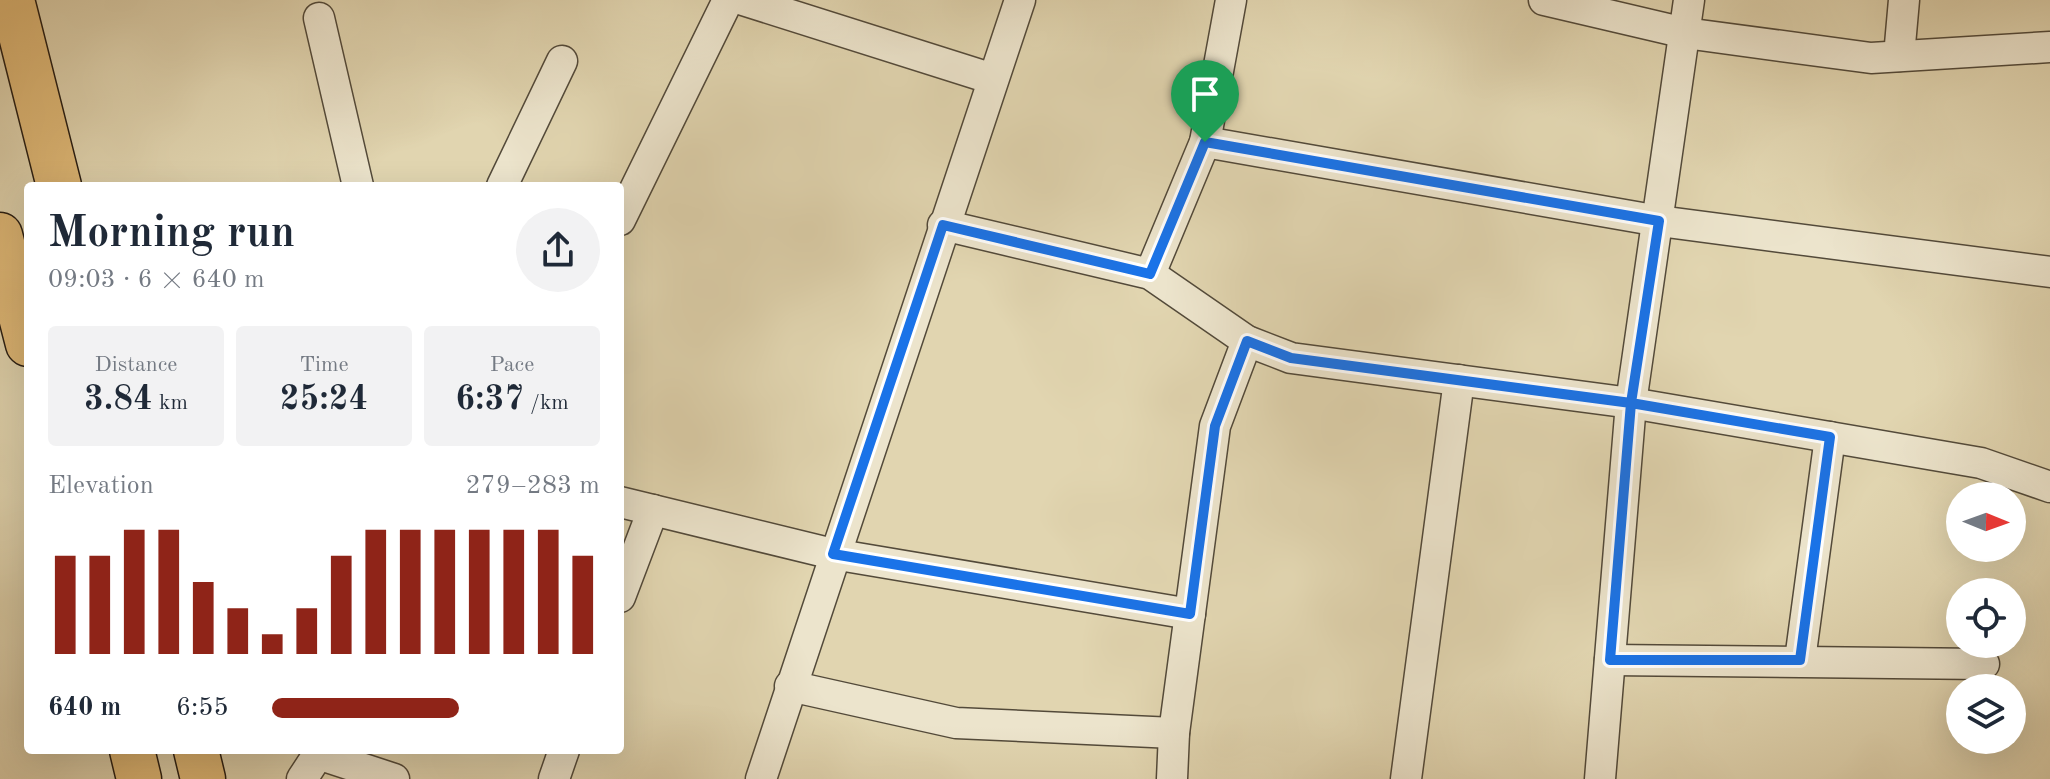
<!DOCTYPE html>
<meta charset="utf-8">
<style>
:root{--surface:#fff;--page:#f2f2f3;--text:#1f2937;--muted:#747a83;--accent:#8f2418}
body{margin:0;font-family:"Old Standard TT",serif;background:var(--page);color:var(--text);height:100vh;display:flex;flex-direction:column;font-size:30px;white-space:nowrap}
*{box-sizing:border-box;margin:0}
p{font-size:26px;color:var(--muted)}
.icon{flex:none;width:44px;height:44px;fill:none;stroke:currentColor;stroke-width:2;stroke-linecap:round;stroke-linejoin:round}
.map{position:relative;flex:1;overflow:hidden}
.side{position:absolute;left:24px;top:182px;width:600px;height:572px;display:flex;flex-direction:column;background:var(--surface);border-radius:8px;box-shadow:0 8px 32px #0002}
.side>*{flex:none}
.needle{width:52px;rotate:91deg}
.tools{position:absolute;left:1946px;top:482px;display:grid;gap:16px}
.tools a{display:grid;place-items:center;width:80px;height:80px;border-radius:50%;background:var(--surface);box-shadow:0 8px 32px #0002;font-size:40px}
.pin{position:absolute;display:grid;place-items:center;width:68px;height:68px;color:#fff;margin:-82px -34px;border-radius:50% 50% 50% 0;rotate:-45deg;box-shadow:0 0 8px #0007}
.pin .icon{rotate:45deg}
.round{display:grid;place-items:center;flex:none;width:84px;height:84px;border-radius:42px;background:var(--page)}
.summary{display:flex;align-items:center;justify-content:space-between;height:136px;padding:0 24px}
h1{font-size:44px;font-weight:700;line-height:60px}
.stats{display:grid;grid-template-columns:repeat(3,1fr);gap:12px;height:136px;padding:8px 24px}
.stats div{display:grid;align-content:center;border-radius:8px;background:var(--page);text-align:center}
.stats b{font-size:34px;font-weight:700}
.stats small{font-size:22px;font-weight:400}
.stats p{font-size:22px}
.chart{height:224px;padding:16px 24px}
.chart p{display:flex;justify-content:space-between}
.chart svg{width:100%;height:144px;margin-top:8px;stroke:var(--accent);stroke-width:6}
ul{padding:0 24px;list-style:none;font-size:26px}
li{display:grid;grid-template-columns:128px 96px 1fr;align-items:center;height:60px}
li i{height:20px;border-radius:10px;background:var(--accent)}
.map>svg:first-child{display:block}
</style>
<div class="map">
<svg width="2050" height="779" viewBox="0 0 2050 779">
<rect width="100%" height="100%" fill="#e1d5b0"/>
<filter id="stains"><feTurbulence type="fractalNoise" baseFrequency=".0025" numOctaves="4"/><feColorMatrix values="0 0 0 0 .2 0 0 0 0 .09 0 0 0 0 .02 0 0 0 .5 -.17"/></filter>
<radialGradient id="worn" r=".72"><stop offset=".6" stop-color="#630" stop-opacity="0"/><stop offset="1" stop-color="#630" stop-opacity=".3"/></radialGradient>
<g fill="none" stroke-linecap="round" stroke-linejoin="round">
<defs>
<g id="street">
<polyline points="743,0 993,79"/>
<polyline points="1544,0 1685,33 1871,58 2050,47"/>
<polyline points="319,18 358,186"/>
<polyline points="1899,56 1904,0"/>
<polyline points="1205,142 1659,221 2050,272"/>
<polyline points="502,186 562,61"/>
<polyline points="620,220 728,0"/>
<polyline points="943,225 1150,274 1247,341 1291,358 1631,403 1981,463 2050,487"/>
<polyline points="1150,274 1205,142 1231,0"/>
<polyline points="620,502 833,554 1190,614"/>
<polyline points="620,597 653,510"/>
<polyline points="1610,660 1984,664"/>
<polyline points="1800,660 1830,437"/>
<polyline points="790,686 956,723 1174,733"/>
<polyline points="318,754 394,779"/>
<polyline points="302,779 321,750"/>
<polyline points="554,779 564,750"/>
<polyline points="761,779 1020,0"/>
<polyline points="1172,779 1174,733 1215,426 1247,341"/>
<polyline points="1406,779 1459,380"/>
<polyline points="1600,779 1631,403 1689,0"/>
</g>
<g id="highway">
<polyline points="12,0 59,186"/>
<polyline points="0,235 28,344"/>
<polyline points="132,750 139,779"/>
<polyline points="196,750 203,779"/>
</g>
</defs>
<use href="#street" stroke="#534a3a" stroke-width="33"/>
<use href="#highway" stroke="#241b12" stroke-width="47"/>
<use href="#street" stroke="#ece4cc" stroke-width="30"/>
<use href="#highway" stroke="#e0ba78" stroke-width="44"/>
</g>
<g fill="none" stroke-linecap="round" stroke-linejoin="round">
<defs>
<polyline id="route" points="1205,142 1150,274 943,225 833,554 1190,614 1215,426 1247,341 1291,358 1631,403 1610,660 1800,660 1830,437 1631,403 1659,221 1205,142"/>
</defs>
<use href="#route" stroke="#fff" stroke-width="16"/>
<use href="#route" stroke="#1a73e8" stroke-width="10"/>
</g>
<rect width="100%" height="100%" filter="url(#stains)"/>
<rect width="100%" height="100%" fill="url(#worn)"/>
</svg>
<div class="tools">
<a><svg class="needle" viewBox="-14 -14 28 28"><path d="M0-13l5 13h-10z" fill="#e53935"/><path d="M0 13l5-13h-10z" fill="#747a83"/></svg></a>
<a><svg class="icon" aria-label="locate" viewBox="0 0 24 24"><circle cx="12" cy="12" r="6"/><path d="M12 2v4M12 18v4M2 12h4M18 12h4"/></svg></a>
<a><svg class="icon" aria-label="layers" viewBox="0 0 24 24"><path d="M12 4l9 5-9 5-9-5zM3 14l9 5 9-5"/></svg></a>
</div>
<div class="pin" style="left:1205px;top:142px;background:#1e9e55"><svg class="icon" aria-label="arrive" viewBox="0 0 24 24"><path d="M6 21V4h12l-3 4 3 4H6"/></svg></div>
<section class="side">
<div class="summary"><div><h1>Morning run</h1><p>09:03 · 6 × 640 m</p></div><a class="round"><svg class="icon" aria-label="share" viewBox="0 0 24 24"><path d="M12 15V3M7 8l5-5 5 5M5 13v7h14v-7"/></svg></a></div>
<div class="stats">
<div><p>Distance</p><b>3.84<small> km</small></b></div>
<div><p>Time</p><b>25:24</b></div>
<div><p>Pace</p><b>6:37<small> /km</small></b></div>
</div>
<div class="chart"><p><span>Elevation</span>279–283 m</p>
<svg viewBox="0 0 160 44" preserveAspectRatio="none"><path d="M5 44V14M15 44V14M25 44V6M35 44V6M45 44V22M55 44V30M65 44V38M75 44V30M85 44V14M95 44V6M105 44V6M115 44V6M125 44V6M135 44V6M145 44V6M155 44V14"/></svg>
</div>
<ul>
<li><b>640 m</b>6:55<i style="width:57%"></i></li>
</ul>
</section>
</div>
